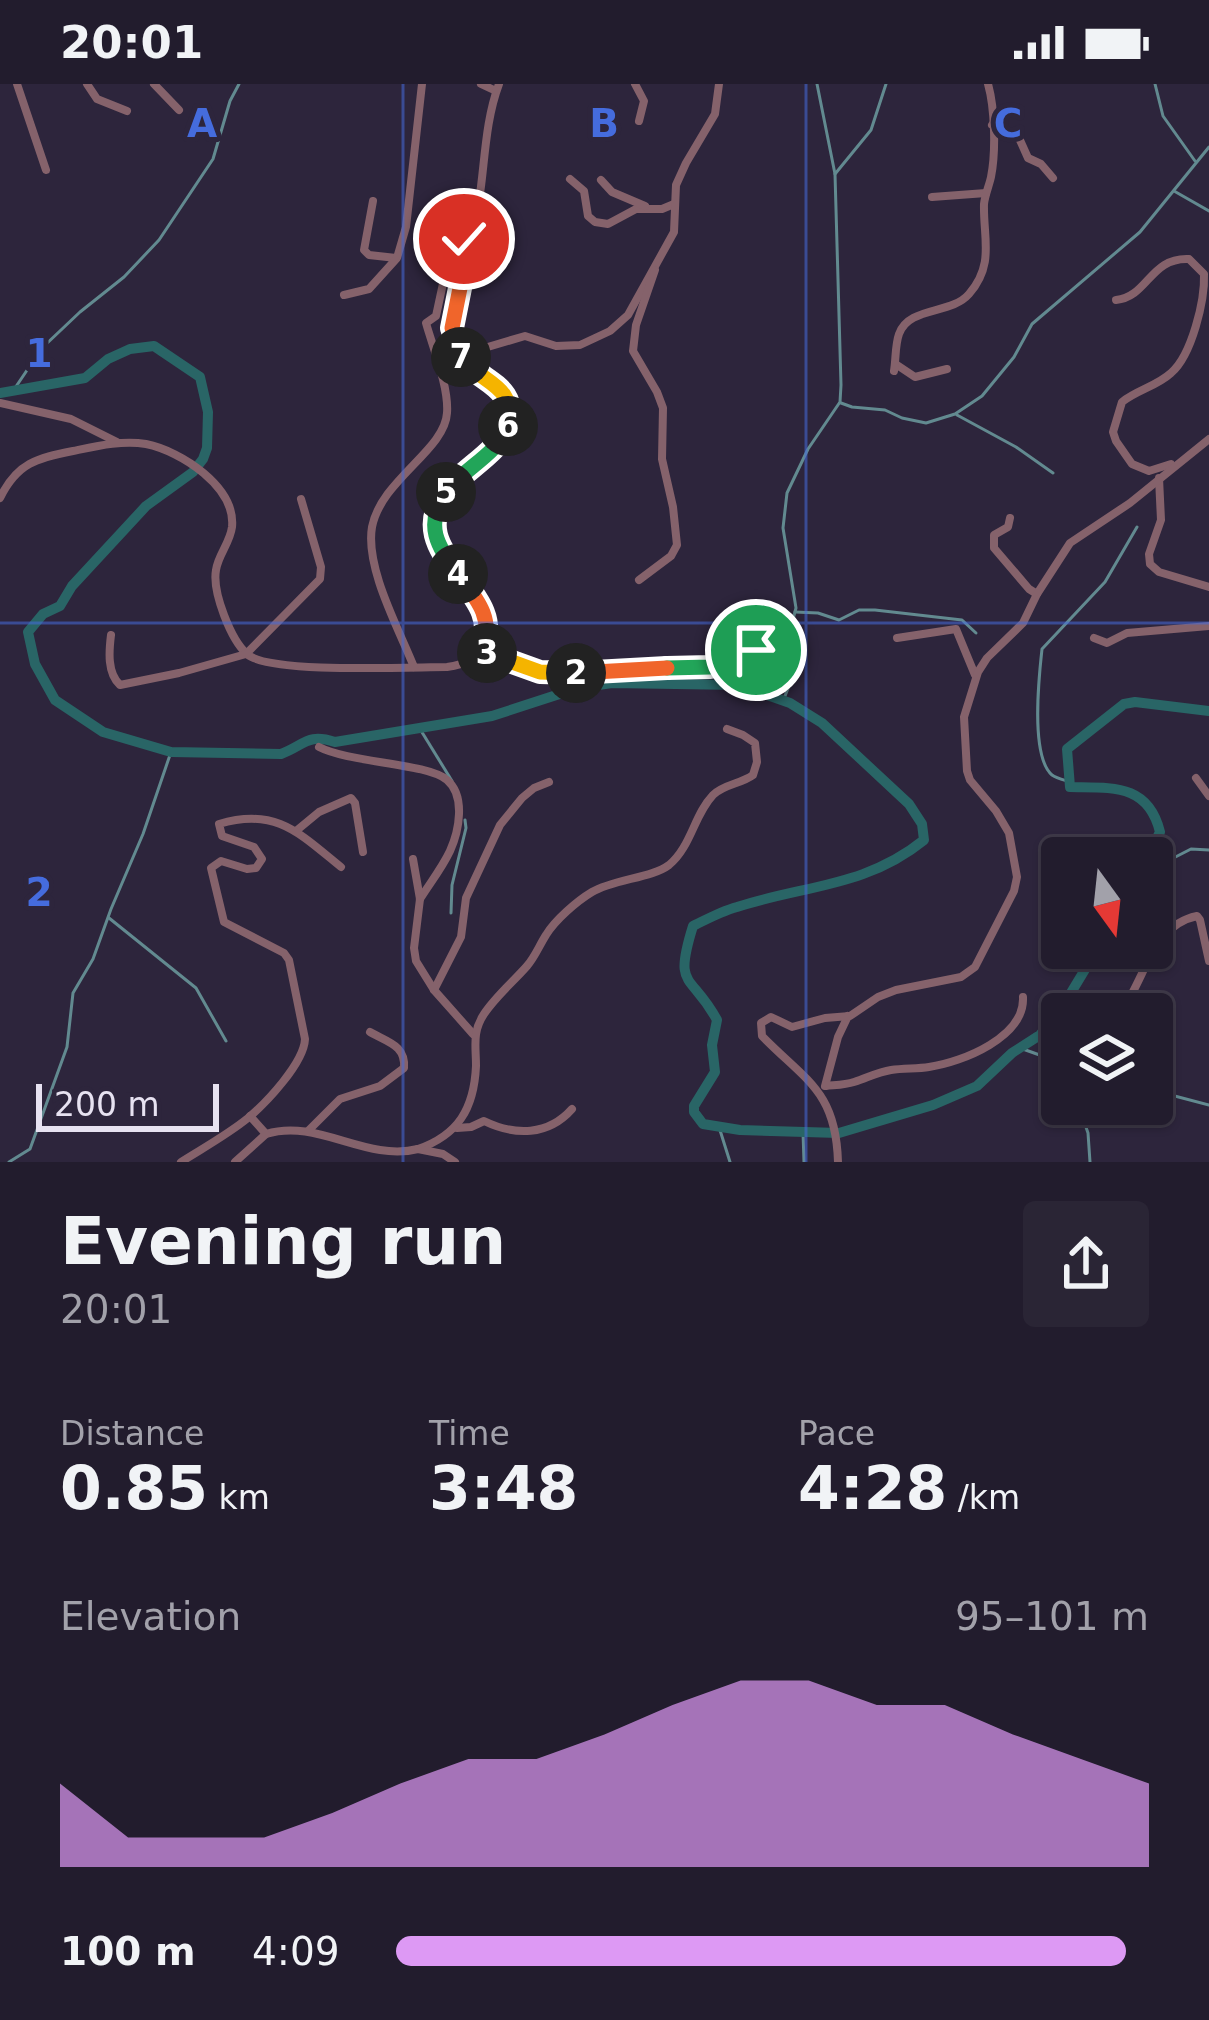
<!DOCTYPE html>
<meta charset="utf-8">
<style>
:root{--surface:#221c2d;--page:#2a2535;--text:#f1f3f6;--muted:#a2a1aa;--line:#3f3a49;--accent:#dd99f4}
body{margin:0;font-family:"DejaVu Sans",sans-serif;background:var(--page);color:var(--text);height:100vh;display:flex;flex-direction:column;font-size:45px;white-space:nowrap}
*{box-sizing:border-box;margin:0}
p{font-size:39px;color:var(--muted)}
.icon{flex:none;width:66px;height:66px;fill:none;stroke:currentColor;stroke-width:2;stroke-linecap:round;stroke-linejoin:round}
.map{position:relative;height:1078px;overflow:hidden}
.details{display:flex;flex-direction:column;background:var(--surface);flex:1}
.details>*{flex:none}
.needle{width:78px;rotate:165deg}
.controls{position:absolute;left:1041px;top:753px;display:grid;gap:24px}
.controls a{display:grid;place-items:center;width:132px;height:132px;border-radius:12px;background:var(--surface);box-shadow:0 3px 9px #0004,0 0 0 3px var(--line);font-size:60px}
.scale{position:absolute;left:36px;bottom:30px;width:183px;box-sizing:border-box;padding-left:12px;border:6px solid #e7e2f1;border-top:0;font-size:33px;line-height:42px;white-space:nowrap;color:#e7e2f1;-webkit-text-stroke:9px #2d253c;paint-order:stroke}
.pin{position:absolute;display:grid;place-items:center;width:102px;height:102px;color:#fff;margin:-51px;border:6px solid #fff;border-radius:50%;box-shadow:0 3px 12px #0007}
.km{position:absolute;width:60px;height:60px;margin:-30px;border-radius:50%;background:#222;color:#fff;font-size:33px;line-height:60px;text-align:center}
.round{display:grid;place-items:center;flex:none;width:126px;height:126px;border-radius:12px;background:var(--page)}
.overview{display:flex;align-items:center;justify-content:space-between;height:204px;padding:0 60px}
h1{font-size:66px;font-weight:600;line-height:90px}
.metrics{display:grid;grid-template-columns:repeat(3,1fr);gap:18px;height:204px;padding:12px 60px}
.metrics div{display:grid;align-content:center}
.metrics b{font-size:60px;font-weight:600}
.metrics small{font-size:33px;font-weight:400}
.metrics p{font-size:33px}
.chart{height:336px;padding:24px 60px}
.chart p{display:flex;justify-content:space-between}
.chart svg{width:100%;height:216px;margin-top:12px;fill:var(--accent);opacity:.7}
ul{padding:0 60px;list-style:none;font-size:39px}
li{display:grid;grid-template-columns:192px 144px 1fr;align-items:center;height:90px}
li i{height:30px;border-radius:15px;background:var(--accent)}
.status{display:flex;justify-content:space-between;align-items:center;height:84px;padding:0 60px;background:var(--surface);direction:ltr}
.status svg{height:33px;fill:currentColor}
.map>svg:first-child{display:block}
</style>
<div class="status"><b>20:01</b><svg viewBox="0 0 49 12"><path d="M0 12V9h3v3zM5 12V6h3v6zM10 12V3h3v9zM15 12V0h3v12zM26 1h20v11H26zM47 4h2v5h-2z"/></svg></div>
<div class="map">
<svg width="1209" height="1078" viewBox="0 0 1209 1078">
<rect width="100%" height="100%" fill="#2d253c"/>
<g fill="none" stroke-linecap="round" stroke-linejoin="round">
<g stroke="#628a90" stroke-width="3">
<polyline points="1155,0 1163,32 1195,77"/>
<polyline points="835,90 871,46 886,0"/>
<polyline points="1174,107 1209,127"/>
<polyline points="13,307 42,264 80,228 124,193 159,156 213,75 230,17 239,0"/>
<polyline points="841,319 852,323 885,326 902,334 926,339 955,330 982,312 1014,273 1032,240 1140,148 1209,63"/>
<polyline points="957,331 1016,363 1053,389"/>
<polyline points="795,528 818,529 839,536 859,526 875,526 962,536 976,549"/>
<polyline points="783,617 799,577 789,550 796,524 783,444 787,409 808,365 840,318 841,301 835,90 817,0"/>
<polyline points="420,645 452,697"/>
<path d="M1070,698C1064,696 1056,694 1052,691C1030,672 1039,592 1042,565L1105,498L1137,443"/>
<polyline points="1152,785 1191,765 1209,766"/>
<polyline points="451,829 452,801 466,744 465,736"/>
<polyline points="109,834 196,904 226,957"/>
<polyline points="1020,964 1062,979"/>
<polyline points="1152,1006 1209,1021"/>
<polyline points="1078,1020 1088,1049 1090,1078"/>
<polyline points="719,1043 730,1078"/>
<polyline points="803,1048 804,1078"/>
<polyline points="9,1078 30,1065 67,963 73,909 93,875 111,825 143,750 171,668"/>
</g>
<g stroke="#296566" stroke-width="10">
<path d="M0,309L85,294L108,275L130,265L154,262L200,293L208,328L207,364L203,375L193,388L146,422L72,502L60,522L43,530L28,548L35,580L55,616L103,648L171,668L281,670C305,661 307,649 335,658L492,632L578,604L612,599L739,601L790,619L822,639L909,720L922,740L924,756C866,803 805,801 737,823C722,827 707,835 693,842C673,906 691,888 717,936L712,961L715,988L694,1022V1028L703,1040L740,1046L839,1049L933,1021L977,1002L1012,969L1040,951L1066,917L1098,864"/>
<path d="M1147,774L1160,748C1148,699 1111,704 1070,703L1067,665L1124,620L1135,618L1209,627"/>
</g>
<g stroke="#85626b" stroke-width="8">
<polyline points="17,0 46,86"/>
<polyline points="87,0 97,15 127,27"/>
<polyline points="154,0 179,26"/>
<polyline points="481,0 496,7"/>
<polyline points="635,0 644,17 639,37"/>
<polyline points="992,41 1019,54 1028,74 1041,80 1053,94"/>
<polyline points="570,95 584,107 588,132 595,138 608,140 636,125 662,125 674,120"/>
<polyline points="601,96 612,108 645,122"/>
<polyline points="932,113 986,109"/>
<polyline points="373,117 364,166 369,171 396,174"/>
<polyline points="344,211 369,205 397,174 406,143 422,0"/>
<path d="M1116,216C1148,213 1150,173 1189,175L1204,190C1205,216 1192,271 1171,289C1157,302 1137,306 1122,318L1113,348L1116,357L1132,380L1149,387L1171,380"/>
<polyline points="463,276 481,265 525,252 556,262 580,261 610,247 628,231 674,148 676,101 686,79 715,30 719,0"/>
<polyline points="897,281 915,293 947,285"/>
<path d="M894,287C896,275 895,261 899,250C909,222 951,231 969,210C995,180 983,154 984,120C985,111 989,102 991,93C996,68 995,25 988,0"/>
<polyline points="0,319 71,335 117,358"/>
<polyline points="1159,394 1161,436 1149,470 1150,480 1159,488 1209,503"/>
<path d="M0,414C17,379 37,374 73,367C97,362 122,356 146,360C181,367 236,403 232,443C230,459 218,471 216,486C212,508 231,556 247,570C268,590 411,583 447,583C462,581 477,576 484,561C504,515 438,489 434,448C429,387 511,377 510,330C510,296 465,292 456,261C443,221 473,159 479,117C485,79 485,37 499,0"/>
<polyline points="1010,434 1008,443 994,451 994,464 1029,505 1037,510"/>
<polyline points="639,496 671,472 677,461 673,423 662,375 663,324 657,308 633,267 636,241 655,186"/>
<path d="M111,551C109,567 107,589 120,601L179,589L246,570L320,495L321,483L301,415"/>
<polyline points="897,554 956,545 975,591"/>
<polyline points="1094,554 1107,559 1127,549 1209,542"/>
<polyline points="481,565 504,576 552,590 710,583 761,563 774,545 790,534"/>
<path d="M414,583C399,545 365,484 372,443C381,396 445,366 447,329C449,303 433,264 426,239L436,232L450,167L470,151"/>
<path d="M319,663C350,679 427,679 447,696C466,712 459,747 450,767C442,784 430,799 420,815"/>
<polyline points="1196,694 1209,712"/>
<polyline points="296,747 319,728 351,714 355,719 363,768"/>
<polyline points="413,775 420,815 414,864 416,877 434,906 473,950"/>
<polyline points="434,906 461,853 466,814 500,741 522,714 534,704 549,698"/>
<path d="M1118,930C1146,899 1149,842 1197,832L1200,836L1209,877"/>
<polyline points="825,1002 838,953 848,932"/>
<path d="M826,1002C835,1001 845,1001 854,998C867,994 878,988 891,986C904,984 917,985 929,983C963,978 1025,953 1023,913"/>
<path d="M457,1044L471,1043L484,1037C515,1052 548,1052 572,1025"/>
<path d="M308,1047L340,1015L380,1002L404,984C406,961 387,958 370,948"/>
<path d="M266,1050C318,1034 365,1078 418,1065C458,1051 474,1025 476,982C476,962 472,948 484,930C496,912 513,898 527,882C535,873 539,862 546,851C555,836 577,817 592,808C614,795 652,794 669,781C691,763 694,731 713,711C724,700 741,700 753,691L757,678L755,659L743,651L727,645"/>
<polyline points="418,1065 443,1070 455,1078"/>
<path d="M181,1078C203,1064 227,1051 248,1034C266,1019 304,979 305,955L289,876L284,869L224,838L211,784L221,777L247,785L256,784L262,775L254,763L222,752L219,740C276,723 299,749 341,783"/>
<polyline points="235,1078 266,1050 250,1032"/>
<path d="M838,1078C836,1007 806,997 762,952L761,939L771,933L792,943L825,934L850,932L878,913L896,906L961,893L975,883L1014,807L1017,793L1009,749L996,727L970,696L967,687L964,633L978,588L987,574L1023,539L1037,510L1070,459L1130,419L1209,355"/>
</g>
</g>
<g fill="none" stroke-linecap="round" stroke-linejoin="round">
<defs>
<polyline id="split-1" points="667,584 710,583 756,566"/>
<polyline id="split-2" points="576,589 667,584"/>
<polyline id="split-3" points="487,569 540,588 576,589"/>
<path id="split-4" d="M458,490C476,514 495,535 482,565L487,569"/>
<path id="split-5" d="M446,408C424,441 437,462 458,490"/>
<path id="split-6" d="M446,408C464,384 497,371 508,342"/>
<path id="split-7" d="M461,273C481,300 517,300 508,342"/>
<polyline id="split-8" points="461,273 452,244 464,184"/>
<polyline id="split-9" points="464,184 472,150 464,155"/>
</defs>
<use href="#split-1" stroke="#fff" stroke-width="24"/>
<use href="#split-2" stroke="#fff" stroke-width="24"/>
<use href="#split-3" stroke="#fff" stroke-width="24"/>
<use href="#split-4" stroke="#fff" stroke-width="24"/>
<use href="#split-5" stroke="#fff" stroke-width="24"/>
<use href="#split-6" stroke="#fff" stroke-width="24"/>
<use href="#split-7" stroke="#fff" stroke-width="24"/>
<use href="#split-8" stroke="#fff" stroke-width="24"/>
<use href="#split-9" stroke="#fff" stroke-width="24"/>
<use href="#split-1" stroke="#22a559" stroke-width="15"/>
<use href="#split-2" stroke="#f0652b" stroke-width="15"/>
<use href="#split-3" stroke="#f5b400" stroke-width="15"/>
<use href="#split-4" stroke="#f0652b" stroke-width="15"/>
<use href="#split-5" stroke="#22a559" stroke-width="15"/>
<use href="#split-6" stroke="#22a559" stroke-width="15"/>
<use href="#split-7" stroke="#f5b400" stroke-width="15"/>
<use href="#split-8" stroke="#f0652b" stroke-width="15"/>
<use href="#split-9" stroke="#f5b400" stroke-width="15"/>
</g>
<path fill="none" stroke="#456cdd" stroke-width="3" stroke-opacity="0.55" d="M403,0V1078M806,0V1078M0,539H1209"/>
<g font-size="39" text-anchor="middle" font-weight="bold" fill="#456cdd" stroke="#2d253c" stroke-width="10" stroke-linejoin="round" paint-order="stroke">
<text x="202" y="53">A</text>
<text x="604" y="53">B</text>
<text x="1008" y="53">C</text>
<text x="39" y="283">1</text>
<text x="39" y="822">2</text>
</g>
</svg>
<div class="controls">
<a><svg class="needle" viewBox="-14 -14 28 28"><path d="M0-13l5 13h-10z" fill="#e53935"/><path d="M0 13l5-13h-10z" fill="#a2a1aa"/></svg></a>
<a><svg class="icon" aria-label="layers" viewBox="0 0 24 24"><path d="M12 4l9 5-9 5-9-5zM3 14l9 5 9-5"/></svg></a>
</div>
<div class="scale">200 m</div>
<div class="pin" style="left:756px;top:566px;background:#1e9e55"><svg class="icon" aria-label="arrive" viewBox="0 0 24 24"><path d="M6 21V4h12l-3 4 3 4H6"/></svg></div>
<div class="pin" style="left:464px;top:155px;background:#d93025"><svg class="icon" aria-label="check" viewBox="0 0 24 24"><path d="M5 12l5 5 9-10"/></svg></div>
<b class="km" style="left:576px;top:589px">2</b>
<b class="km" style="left:487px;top:569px">3</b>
<b class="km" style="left:458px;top:490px">4</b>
<b class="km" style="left:446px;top:408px">5</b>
<b class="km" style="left:508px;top:342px">6</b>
<b class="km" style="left:461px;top:273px">7</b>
</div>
<section class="details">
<div class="overview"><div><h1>Evening run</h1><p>20:01</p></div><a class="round"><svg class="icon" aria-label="share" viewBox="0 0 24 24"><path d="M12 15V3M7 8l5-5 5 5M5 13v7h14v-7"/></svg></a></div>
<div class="metrics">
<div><p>Distance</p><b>0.85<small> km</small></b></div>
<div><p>Time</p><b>3:48</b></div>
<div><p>Pace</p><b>4:28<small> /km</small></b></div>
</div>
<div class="chart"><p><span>Elevation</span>95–101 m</p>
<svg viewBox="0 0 160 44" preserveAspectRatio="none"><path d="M0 44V27L10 38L20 38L30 38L40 33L50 27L60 22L70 22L80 17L90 11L100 6L110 6L120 11L130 11L140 17L150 22L160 27V44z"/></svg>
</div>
<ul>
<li><b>100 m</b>4:09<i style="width:97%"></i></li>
</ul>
</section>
